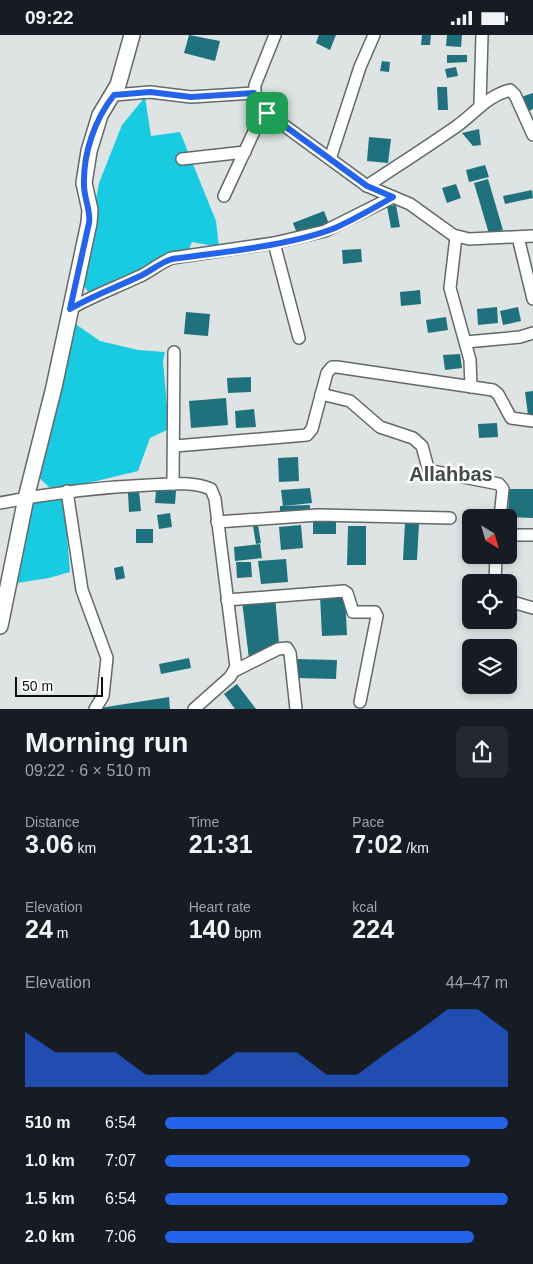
<!DOCTYPE html>
<meta charset="utf-8">
<style>
:root{--surface:#171b24;--page:#242831;--text:#f1f3f6;--muted:#9ea1a6;--accent:#2563eb}
body{margin:0;font-family:Helvetica,sans-serif;background:var(--page);color:var(--text);height:100vh;display:flex;flex-direction:column;font-size:19px;white-space:nowrap}
*{box-sizing:border-box;margin:0}
p{font-size:16px;color:var(--muted)}
.icon{flex:none;width:28px;height:28px;fill:none;stroke:currentColor;stroke-width:2;stroke-linecap:round;stroke-linejoin:round}
.map{position:relative;height:674px;overflow:hidden}
.sheet{display:flex;flex-direction:column;background:var(--surface);flex:1}
.sheet>*{flex:none}
.needle{width:32px;rotate:143deg}
.controls{position:absolute;left:462px;top:474px;display:grid;gap:10px}
.controls a{display:grid;place-items:center;width:55px;height:55px;border-radius:8px;background:var(--surface);box-shadow:0 2px 8px #0003;font-size:25px}
.scale{position:absolute;left:15px;bottom:12px;width:88px;box-sizing:border-box;padding-left:5px;border:2px solid #0e0f10;border-top:0;font-size:14px;line-height:18px;white-space:nowrap;color:#0e0f10;-webkit-text-stroke:4px #fff;paint-order:stroke}
.pin{position:absolute;display:grid;place-items:center;width:42px;height:42px;color:#fff;margin:-21px;border-radius:10px;box-shadow:0 2px 8px #0006}
.round{display:grid;place-items:center;flex:none;width:52px;height:52px;border-radius:8px;background:var(--page)}
.overview{display:flex;align-items:center;justify-content:space-between;height:85px;padding:0 25px}
h1{font-size:28px;font-weight:700;line-height:38px}
.metrics{display:grid;grid-template-columns:repeat(3,1fr);gap:8px;height:85px;padding:5px 25px}
.metrics div{display:grid;align-content:center}
.metrics b{font-size:25px;font-weight:700}
.metrics small{font-size:14px;font-weight:400}
.metrics p{font-size:14px}
.chart{height:140px;padding:10px 25px}
.chart p{display:flex;justify-content:space-between}
.chart svg{width:100%;height:90px;margin-top:5px;fill:var(--accent);opacity:.7}
ul{padding:0 25px;list-style:none;font-size:16px}
li{display:grid;grid-template-columns:80px 60px 1fr;align-items:center;height:38px}
li i{height:12px;border-radius:6px;background:var(--accent)}
.status{display:flex;justify-content:space-between;align-items:center;height:35px;padding:0 25px;background:var(--surface);direction:ltr}
.status svg{height:14px;fill:currentColor}
.map>svg:first-child{display:block}
</style>
<div class="status"><b>09:22</b><svg viewBox="0 0 49 12"><path d="M0 12V9h3v3zM5 12V6h3v6zM10 12V3h3v9zM15 12V0h3v12zM26 1h20v11H26zM47 4h2v5h-2z"/></svg></div>
<div class="map">
<svg width="533" height="674" viewBox="0 0 533 674">
<rect width="100%" height="100%" fill="#dee3e4"/>
<g fill="#19cbe0">
<polygon points="145,62 151,101 180,97 216,186 219,212 192,207 186,222 139,235 88,257 81,246 99,148 122,90"/>
<polygon points="74,288 100,306 138,315 165,317 163,326 169,394 150,403 138,436 76,451 49,452 36,440"/>
<polygon points="64,462 70,537 49,543 17,548 21,511 31,466"/>
</g>
<g fill="#1f727d">
<polygon points="189,0 220,6 215,26 184,18"/>
<polygon points="319,0 336,0 330,15 316,8"/>
<polygon points="422,0 431,0 430,10 421,10"/>
<polygon points="447,0 462,0 461,12 446,11"/>
<polygon points="447,20 467,20 467,27 447,28"/>
<polygon points="382,26 390,27 389,37 380,36"/>
<polygon points="456,32 458,41 447,43 445,34"/>
<polygon points="437,52 447,52 448,75 438,75"/>
<polygon points="533,58 533,74 526,77 521,62"/>
<polygon points="479,94 481,110 473,111 462,98"/>
<polygon points="369,102 391,104 388,128 367,126"/>
<polygon points="485,130 489,142 469,147 466,135"/>
<polygon points="488,144 503,195 489,199 474,148"/>
<polygon points="456,149 461,163 447,168 442,153"/>
<polygon points="532,155 533,163 505,169 503,161"/>
<polygon points="396,170 400,192 391,193 387,171"/>
<polygon points="324,176 329,189 298,201 293,188"/>
<polygon points="361,214 362,227 343,229 342,215"/>
<polygon points="420,255 421,269 401,271 400,257"/>
<polygon points="497,272 498,288 478,290 477,274"/>
<polygon points="518,272 521,286 503,290 500,276"/>
<polygon points="186,277 210,279 208,301 184,299"/>
<polygon points="446,282 448,295 428,298 426,285"/>
<polygon points="460,319 462,333 445,335 443,320"/>
<polygon points="251,342 251,357 228,358 227,343"/>
<polygon points="533,356 533,379 528,380 525,357"/>
<polygon points="226,363 228,390 191,393 189,366"/>
<polygon points="254,374 256,392 236,393 235,376"/>
<polygon points="497,388 498,402 479,403 478,389"/>
<polygon points="298,422 299,446 279,447 278,423"/>
<polygon points="310,453 312,468 283,471 281,455"/>
<polygon points="509,454 533,454 533,483 508,482"/>
<polygon points="139,456 141,476 129,477 128,458"/>
<polygon points="156,456 176,456 175,469 155,468"/>
<polygon points="310,470 310,477 280,478 280,471"/>
<polygon points="170,478 172,492 159,494 157,480"/>
<polygon points="336,483 336,499 313,499 313,484"/>
<polygon points="405,487 419,488 417,525 403,525"/>
<polygon points="258,490 261,508 256,509 253,491"/>
<polygon points="301,490 303,513 281,515 279,492"/>
<polygon points="348,491 366,491 366,530 347,530"/>
<rect x="136" y="494" width="17" height="14"/>
<polygon points="260,509 262,523 235,526 234,512"/>
<polygon points="286,524 288,547 261,549 258,526"/>
<polygon points="236,527 251,527 252,542 237,543"/>
<polygon points="123,531 125,543 116,545 114,533"/>
<polygon points="345,560 347,600 322,601 320,561"/>
<polygon points="275,561 279,608 249,624 242,566"/>
<polygon points="189,623 191,633 161,639 159,629"/>
<polygon points="296,624 337,625 336,644 295,643"/>
<polygon points="237,649 256,674 235,674 224,659"/>
<polygon points="169,662 170,674 100,674 100,673"/>
</g>
<g fill="none" stroke-linecap="round" stroke-linejoin="round">
<defs>
<g id="street">
<path d="M275,0L255,50C254,63 258,69 267,78L367,151L410,169L453,200L469,204L533,201"/>
<polyline points="114,60 150,57 191,62 254,58"/>
<polyline points="480,69 482,0"/>
<polyline points="182,124 245,117"/>
<polyline points="330,124 360,32 374,0"/>
<path d="M367,151C397,131 427,112 457,91C475,78 487,61 510,55L515,60L533,100"/>
<polyline points="224,161 264,75"/>
<polyline points="456,202 450,253 470,325 471,352"/>
<polyline points="518,202 533,264"/>
<polyline points="274,208 299,303"/>
<path d="M70,274C92,261 115,253 138,242C150,237 159,228 172,223L274,208L325,196L393,162"/>
<polyline points="466,307 520,302 533,298"/>
<polyline points="321,359 350,366 380,392 413,403 422,411 428,433 432,436 499,449 503,454 500,482"/>
<polyline points="175,411 307,400 312,394 327,338 332,332 337,332 493,355 498,359 511,383 533,386"/>
<polyline points="173,449 174,317"/>
<polyline points="67,456 82,555 107,623 103,661 95,674"/>
<path d="M0,468C50,458 99,452 150,450C170,449 192,446 211,454L215,464L236,632L230,642L194,674"/>
<polyline points="217,487 318,480 450,483"/>
<polyline points="509,500 533,500"/>
<polyline points="495,548 496,520"/>
<polyline points="227,565 344,556 347,558 353,577 375,577 377,581 360,667"/>
<polyline points="509,566 533,573"/>
<polyline points="234,636 278,614 287,613 290,618 296,674"/>
</g>
<polyline id="secondary" points="0,591 26,463 54,352 89,188 90,175 84,148 89,116 100,80 118,50 132,0"/>
</defs>
<use href="#street" stroke="#636869" stroke-width="14"/>
<use href="#secondary" stroke="#636869" stroke-width="18"/>
<use href="#street" stroke="#fff" stroke-width="11"/>
<use href="#secondary" stroke="#fff" stroke-width="15"/>
</g>
<g fill="none" stroke-linecap="round" stroke-linejoin="round">
<defs>
<path id="route" d="M150,57L191,62L254,58L256,65L267,78L367,151L393,162C374,173 355,184 335,193C289,211 222,217 172,224C159,228 150,237 138,242C115,253 92,261 70,274L89,188C91,175 84,164 84,150C83,118 95,84 114,60Z"/>
</defs>
<use href="#route" stroke="#fff" stroke-width="10"/>
<use href="#route" stroke="#2563eb" stroke-width="6"/>
</g>
<g text-anchor="middle" stroke-width="5" stroke-linejoin="round" paint-order="stroke">
<g font-size="20" font-weight="bold" fill="#444949" stroke="#fff">
<text x="451" y="446">Allahbas</text>
</g>
</g>
</svg>
<div class="controls">
<a><svg class="needle" viewBox="-14 -14 28 28"><path d="M0-13l5 13h-10z" fill="#e53935"/><path d="M0 13l5-13h-10z" fill="#9ea1a6"/></svg></a>
<a><svg class="icon" aria-label="locate" viewBox="0 0 24 24"><circle cx="12" cy="12" r="6"/><path d="M12 2v4M12 18v4M2 12h4M18 12h4"/></svg></a>
<a><svg class="icon" aria-label="layers" viewBox="0 0 24 24"><path d="M12 4l9 5-9 5-9-5zM3 14l9 5 9-5"/></svg></a>
</div>
<div class="scale">50 m</div>
<div class="pin" style="left:267px;top:78px;background:#1e9e55"><svg class="icon" aria-label="arrive" viewBox="0 0 24 24"><path d="M6 21V4h12l-3 4 3 4H6"/></svg></div>
</div>
<section class="sheet">
<div class="overview"><div><h1>Morning run</h1><p>09:22 · 6 × 510 m</p></div><a class="round"><svg class="icon" aria-label="share" viewBox="0 0 24 24"><path d="M12 15V3M7 8l5-5 5 5M5 13v7h14v-7"/></svg></a></div>
<div class="metrics">
<div><p>Distance</p><b>3.06<small> km</small></b></div>
<div><p>Time</p><b>21:31</b></div>
<div><p>Pace</p><b>7:02<small> /km</small></b></div>
</div>
<div class="metrics">
<div><p>Elevation</p><b>24<small> m</small></b></div>
<div><p>Heart rate</p><b>140<small> bpm</small></b></div>
<div><p>kcal</p><b>224</b></div>
</div>
<div class="chart"><p><span>Elevation</span>44–47 m</p>
<svg viewBox="0 0 160 44" preserveAspectRatio="none"><path d="M0 44V17L10 27L20 27L30 27L40 38L50 38L60 38L70 27L80 27L90 27L100 38L110 38L120 27L130 17L140 6L150 6L160 17V44z"/></svg>
</div>
<ul>
<li><b>510 m</b>6:54<i style="width:100%"></i></li>
<li><b>1.0 km</b>7:07<i style="width:89%"></i></li>
<li><b>1.5 km</b>6:54<i style="width:100%"></i></li>
<li><b>2.0 km</b>7:06<i style="width:90%"></i></li>
</ul>
</section>
